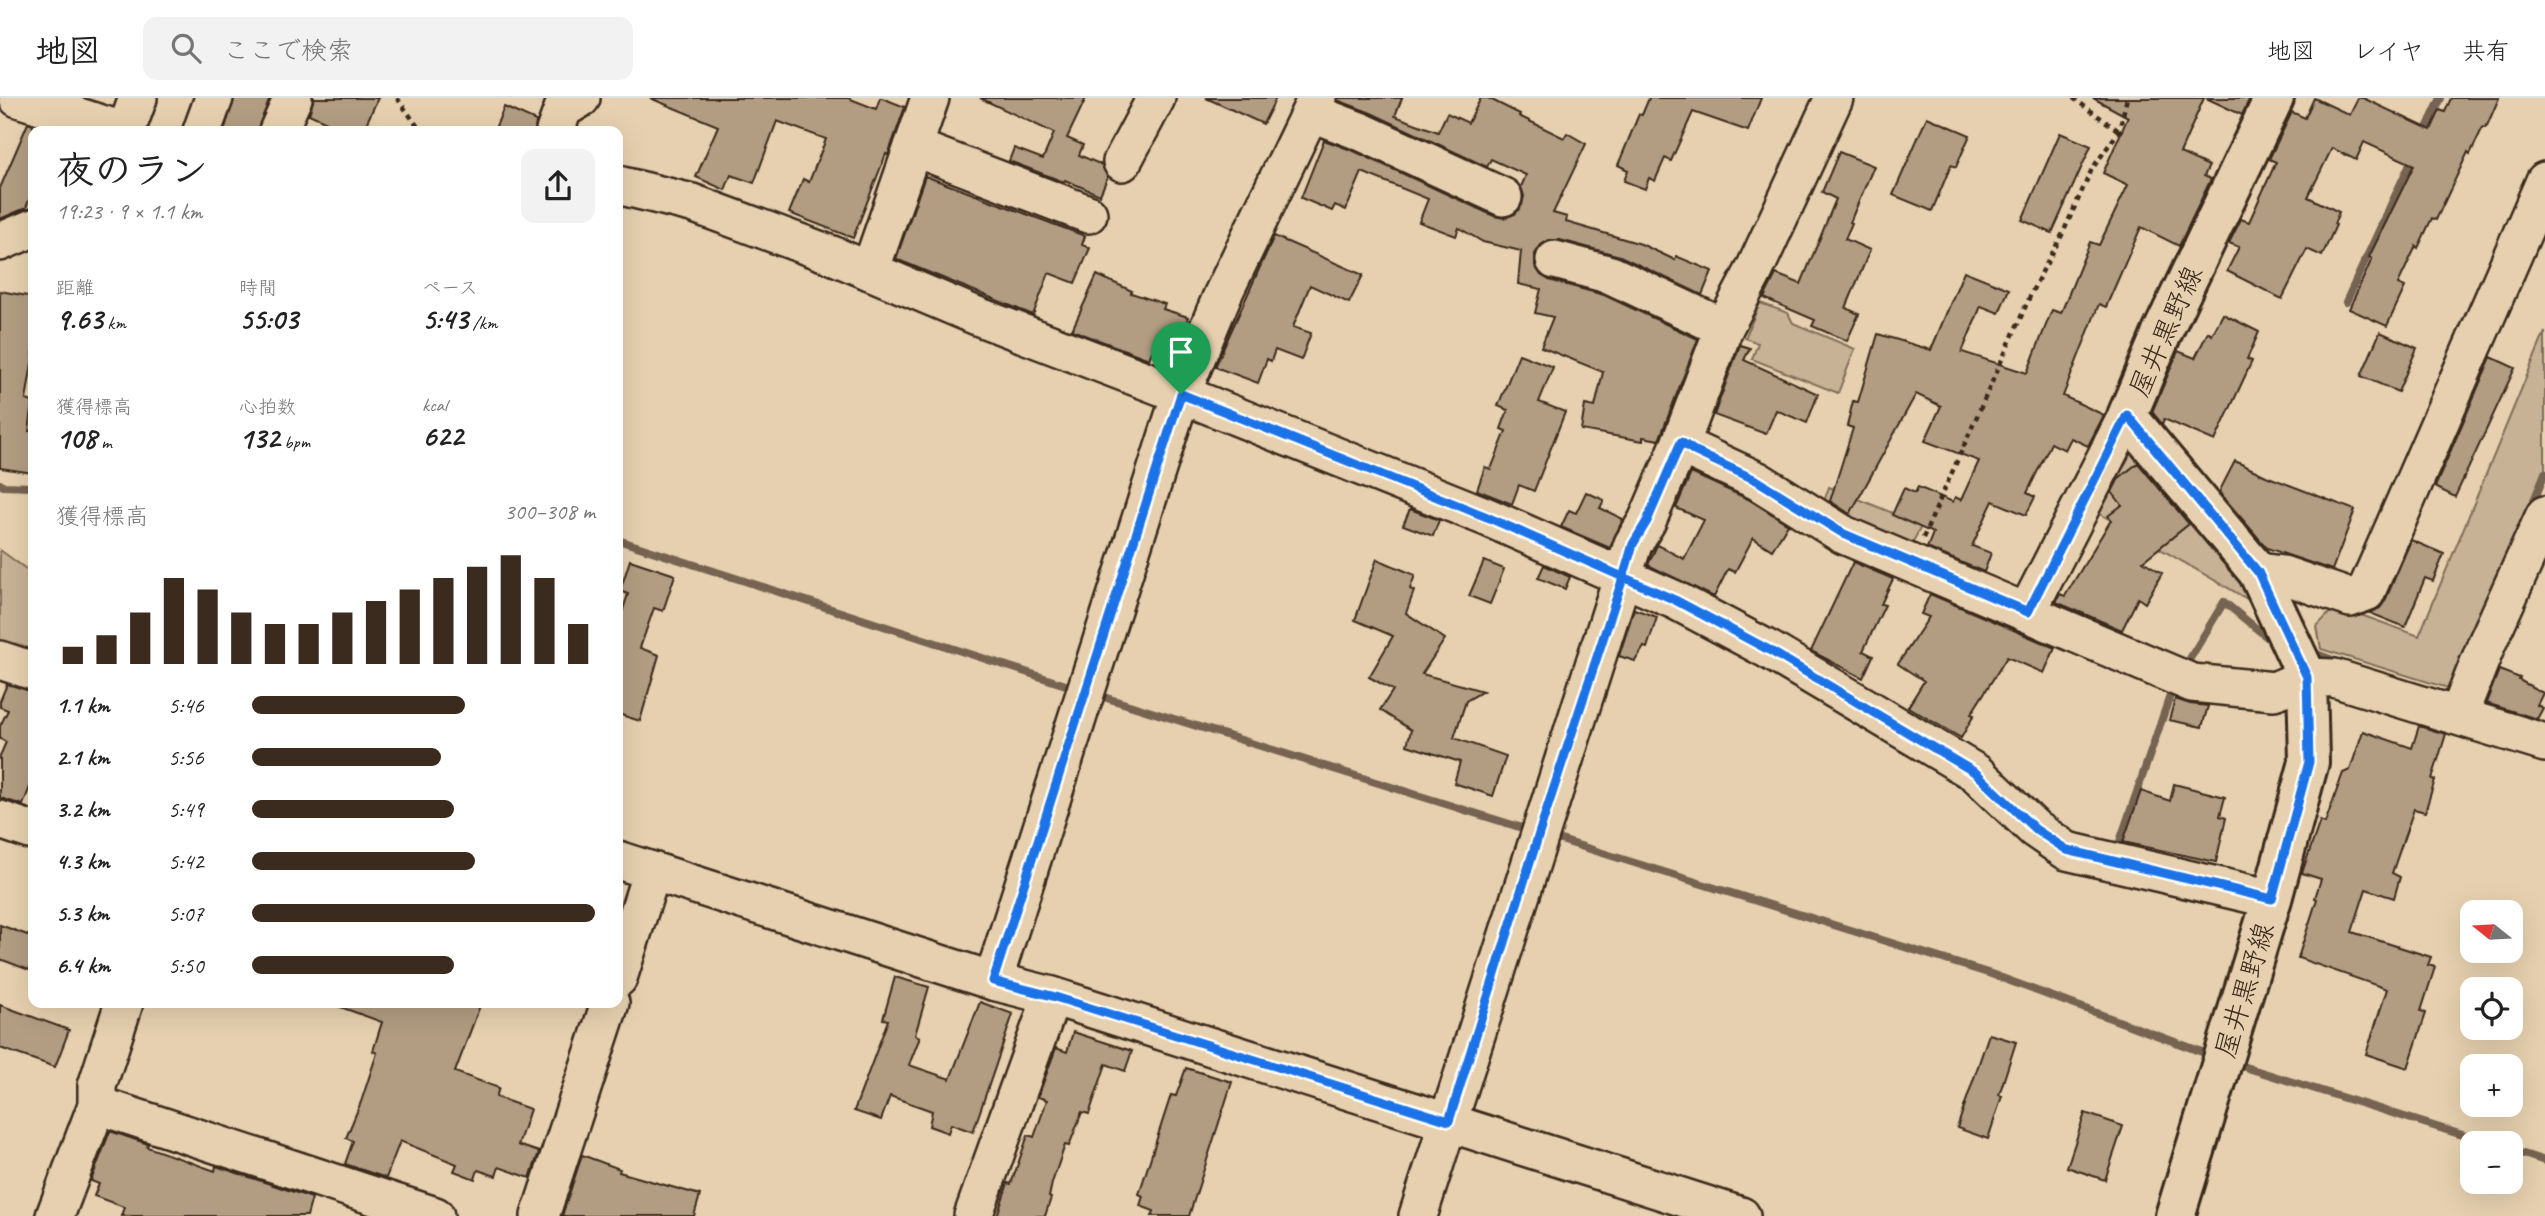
<!DOCTYPE html>
<html lang="ja">
<meta charset="utf-8">
<style>
:root{--surface:#fff;--page:#f2f2f2;--text:#222;--muted:#767676;--line:#e0e0e0;--accent:#3b2a1e}
body{margin:0;font-family:Caveat,"Klee One",sans-serif;background:var(--page);color:var(--text);height:100vh;display:flex;flex-direction:column;font-size:26px;white-space:nowrap}
*{box-sizing:border-box;margin:0}
p{font-size:23px;color:var(--muted)}
.icon{flex:none;width:38px;height:38px;fill:none;stroke:currentColor;stroke-width:2;stroke-linecap:round;stroke-linejoin:round}
.map{position:relative;flex:1;overflow:hidden}
.sheet{position:absolute;left:28px;top:28px;width:595px;height:882px;display:flex;flex-direction:column;background:var(--surface);border-radius:14px;box-shadow:0 7px 28px #0002}
.sheet>*{flex:none}
.needle{width:46px;rotate:288deg}
.fabs{position:absolute;left:2460px;top:802px;display:grid;gap:14px}
.fabs a{display:grid;place-items:center;width:63px;height:63px;border-radius:14px;background:var(--surface);box-shadow:0 7px 28px #0002;font-size:35px}
.pin{position:absolute;display:grid;place-items:center;width:60px;height:60px;color:#fff;margin:-72px -30px;border-radius:50% 50% 50% 0;rotate:-45deg;box-shadow:0 0 7px #0007}
.pin .icon{rotate:45deg}
.round{display:grid;place-items:center;flex:none;width:74px;height:74px;border-radius:14px;background:var(--page)}
.overview{display:flex;align-items:center;justify-content:space-between;height:119px;padding:0 28px}
h1{font-size:38px;font-weight:600;line-height:52px}
.stats{display:grid;grid-template-columns:repeat(3,1fr);gap:10px;height:119px;padding:7px 28px}
.stats div{display:grid;align-content:center}
.stats b{font-size:30px;font-weight:600}
.stats small{font-size:19px;font-weight:400}
.stats p{font-size:19px}
.chart{height:196px;padding:14px 28px}
.chart p{display:flex;justify-content:space-between}
.chart svg{width:100%;height:126px;margin-top:7px;stroke:var(--accent);stroke-width:6}
ul{padding:0 28px;list-style:none;font-size:23px}
li{display:grid;grid-template-columns:112px 84px 1fr;align-items:center;height:52px}
li i{height:18px;border-radius:9px;background:var(--accent)}
header{display:flex;align-items:center;gap:42px;box-sizing:border-box;height:98px;padding:0 35px;background:var(--surface);border-bottom:2px solid var(--line)}
header strong{font-size:33px}
nav{display:flex;gap:38px;margin-inline-start:auto;font-size:24px}
.search{width:490px;height:63px;background:var(--page);display:flex;align-items:center;gap:18px;box-sizing:border-box;padding:0 24px;border-radius:14px;color:var(--muted);font-size:26px}
.map>svg:first-child{display:block}
</style>
<header>
<strong>地図</strong>
<div class="search"><svg class="icon" aria-label="search" viewBox="0 0 24 24"><circle cx="10" cy="10" r="6"/><path d="M15 15l6 6"/></svg>ここで検索</div>
<nav><a>地図</a><a>レイヤ</a><a>共有</a></nav>
</header>
<div class="map">
<svg width="2545" height="1118" viewBox="0 0 2545 1118">
<rect width="100%" height="100%" fill="#e6d0af"/>
<filter id="ink" filterUnits="userSpaceOnUse"><feTurbulence type="fractalNoise" baseFrequency=".0143" numOctaves="2"/><feDisplacementMap in="SourceGraphic" scale="14" xChannelSelector="R" yChannelSelector="G"/><feConvolveMatrix kernelMatrix="1 2 1 2 8 2 1 2 1" color-interpolation-filters="sRGB"/></filter>
<g filter="url(#ink)">
<g fill="#c7b295" stroke="#816e5a" stroke-width="2">
<polygon points="1760,205 1788,215 1793,225 1855,251 1838,295 1752,261 1758,245 1745,240"/>
<polygon points="2545,234 2545,377 2451,585 2448,590 2321,551 2317,528 2336,508 2419,538"/>
<polygon points="2138,350 2222,452 2249,502 2095,413 2125,352"/>
<polygon points="1829,389 1922,427 1909,451 1820,415"/>
<polygon points="0,452 33,476 33,547 29,560 0,551"/>
</g>
<g fill="none" stroke-linecap="round" stroke-linejoin="round">
<g stroke="#766451" stroke-width="8">
<polyline points="2423,39 2441,0"/>
<polyline points="2346,204 2414,57"/>
<polyline points="0,386 3,388 33,389"/>
<polyline points="2531,410 2545,375"/>
<polyline points="618,442 1078,591"/>
<polyline points="2311,554 2341,565"/>
<polyline points="2183,572 2224,504 2268,540 2275,542"/>
<polyline points="1094,596 1532,733"/>
<polyline points="1548,738 1991,876 2213,958"/>
<polyline points="2117,752 2174,586"/>
<polyline points="2232,965 2488,1045"/>
<polyline points="2511,1052 2545,1063"/>
</g>
</g>
<g fill="#b29d82" stroke="#3b2a1e" stroke-width="2">
<polygon points="234,0 270,0 257,33 224,33"/>
<polygon points="314,0 378,0 363,33 346,33 309,16"/>
<polygon points="650,0 848,0 876,11 880,0 882,0 905,9 888,57 886,56 853,140 789,115 803,81 809,84 826,41 777,23 754,85 731,77 725,92 696,79 718,28"/>
<polygon points="980,0 1086,0 1067,40 1083,47 1079,57 1102,67 1108,78 1100,97 1065,82 1064,84 1009,63 1014,50 1043,61 1054,35"/>
<polygon points="1206,0 1276,0 1263,26"/>
<polygon points="1338,0 1402,0 1395,18 1438,34 1447,15 1468,25 1481,0 1488,0 1520,16 1519,18 1564,40 1567,35 1586,46 1553,115 1567,119 1566,124 1641,146 1675,162 1676,158 1712,173 1702,197 1620,158 1560,142 1549,142 1541,147 1535,156 1535,168 1541,177 1549,182 1604,197 1698,241 1659,342 1643,339 1643,343 1581,332 1585,307 1595,309 1603,274 1541,249 1553,219 1535,215 1541,191 1518,186 1521,153 1483,144 1459,130 1456,138 1419,124 1428,101 1362,74 1346,112 1335,107 1332,113 1301,100 1324,42 1354,53 1494,118 1504,120 1515,116 1522,107 1524,98 1521,89 1526,77 1491,61 1487,69 1371,15 1337,2"/>
<polygon points="1649,0 1761,0 1748,33 1693,14 1671,63 1665,60 1655,83 1649,80 1645,91 1624,83 1628,72 1618,67 1639,16 1642,17"/>
<polygon points="2093,0 2204,0 2180,55 2209,68 2204,78 2211,81 2179,148 2141,129 2106,209 2099,206 2063,298 2104,317 2088,348 2071,340 2065,352 2051,345 2027,395 2035,399 2026,417 1993,403 1972,448 1991,455 1984,474 1927,450 1933,435 1892,417 1904,390 1915,395 1918,389 1953,404 1955,399 1961,402 1979,363 1925,343 1941,308 1916,296 1850,416 1830,403 1853,330 1847,328 1853,303 1858,304 1878,236 1931,252 1964,173 2009,191 1999,215 1981,208 1962,254 2027,275 2052,212 2061,215 2090,144 2099,147 2128,87 2103,75 2128,19"/>
<polygon points="2206,0 2250,0 2242,17"/>
<polygon points="2314,0 2350,17 2358,0 2363,0 2431,32 2440,12 2445,14 2451,0 2499,0 2486,30 2483,29 2470,56 2468,54 2436,122 2432,120 2418,150 2416,148 2398,186 2405,189 2387,228 2349,211 2372,161 2369,159 2414,67 2364,44 2356,62 2332,50 2308,99 2339,114 2334,126 2336,127 2322,158 2307,151 2282,201 2227,173 2239,149 2229,145 2241,121 2249,124 2276,64 2269,61 2292,14 2305,20"/>
<polygon points="504,9 536,23 535,33 494,33"/>
<polygon points="1927,19 1970,37 1956,69 1951,67 1932,113 1893,97"/>
<polygon points="28,25 33,27 33,91 26,110 0,121 0,90"/>
<polygon points="2060,35 2091,48 2052,135 2022,122"/>
<polygon points="1839,54 1874,68 1850,124 1852,125 1845,141 1870,152 1846,210 1859,216 1847,243 1812,228 1815,222 1764,200 1776,176 1801,186 1836,101 1822,94"/>
<polygon points="925,78 1085,138 1082,147 1090,150 1075,185 1049,175 1033,217 896,161"/>
<polygon points="1274,138 1363,177 1349,205 1310,187 1293,229 1311,235 1301,262 1275,252 1271,263 1267,261 1258,285 1215,269"/>
<polygon points="1097,177 1132,193 1131,195 1165,206 1163,211 1188,219 1180,244 1159,237 1149,261 1072,232"/>
<polygon points="0,193 33,199 33,259 26,302 33,304 29,333 33,334 33,375 0,370"/>
<polygon points="2223,216 2259,234 2247,261 2252,263 2215,343 2164,321 2162,326 2152,314 2178,253 2195,260 2208,234 2212,237"/>
<polygon points="2380,234 2417,250 2398,294 2361,278"/>
<polygon points="1740,247 1750,250 1744,262 1818,296 1807,325 1776,312 1766,336 1714,317"/>
<polygon points="1519,256 1553,269 1539,304 1565,314 1534,393 1519,387 1512,406 1477,392 1485,369 1491,371 1506,333 1501,331 1508,312 1498,308"/>
<polygon points="2491,259 2515,270 2455,399 2435,389"/>
<polygon points="2235,363 2266,378 2355,412 2332,472 2267,450 2219,394"/>
<polygon points="2138,365 2189,426 2143,463 2162,475 2145,505 2138,500 2122,532 2056,504 2060,496 2065,498 2111,422 2108,418 2122,407 2112,394 2119,380"/>
<polygon points="1691,375 1748,401 1788,426 1772,452 1753,440 1735,474 1728,471 1714,499 1648,467 1657,447 1684,461 1704,422 1676,410"/>
<polygon points="1586,394 1604,402 1600,410 1623,421 1610,450 1561,429 1569,412 1576,415"/>
<polygon points="1410,411 1439,422 1433,438 1403,427"/>
<polygon points="2411,442 2444,456 2433,483 2425,480 2405,529 2370,515 2380,510 2385,503"/>
<polygon points="1377,461 1415,477 1410,491 1414,493 1406,515 1445,541 1422,576 1483,593 1466,603 1454,640 1506,658 1493,698 1454,685 1460,664 1407,647 1411,632 1380,612 1393,592 1369,579 1393,538 1355,522"/>
<polygon points="630,462 675,477 663,513 654,510 640,550 659,557 640,623 618,616 618,527 628,496 620,493"/>
<polygon points="1484,463 1504,471 1490,506 1469,498"/>
<polygon points="1853,464 1893,481 1881,506 1885,507 1863,553 1873,558 1863,580 1811,553"/>
<polygon points="1544,467 1570,479 1565,491 1538,480"/>
<polygon points="1930,496 2055,550 2044,575 2007,559 1971,616 1974,617 1961,640 1908,609 1924,583 1898,566 1929,519 1921,516"/>
<polygon points="1634,511 1657,519 1647,550 1644,549 1635,563 1619,558"/>
<polygon points="2499,572 2520,580 2519,582 2543,595 2537,607 2543,610 2537,621 2486,605"/>
<polygon points="7,586 33,593 33,681 23,707 0,700 0,658 6,644 0,641 0,628 8,612 0,609 0,603"/>
<polygon points="2175,601 2190,606 2208,608 2202,629 2169,622"/>
<polygon points="2419,628 2446,636 2432,681 2435,682 2425,714 2414,711 2392,775 2400,779 2394,800 2366,791 2352,834 2431,859 2428,867 2435,869 2421,913 2426,915 2408,970 2366,956 2387,891 2298,860 2317,801 2315,800 2321,781 2302,775 2320,723 2325,725 2343,675 2350,672 2363,633 2412,650"/>
<polygon points="2174,686 2225,699 2220,718 2226,720 2216,764 2123,744 2141,693 2170,703"/>
<polygon points="0,827 33,839 33,861 29,872 0,861"/>
<polygon points="895,879 929,889 915,937 920,939 909,967 950,981 980,904 1013,916 973,1034 951,1026 948,1035 929,1028 932,1013 890,998 881,1022 854,1013 888,922 883,921"/>
<polygon points="335,905 481,905 455,974 499,990 496,999 530,1011 518,1047 539,1054 530,1080 499,1069 496,1078 478,1072 475,1081 454,1073 457,1066 400,1043 386,1080 345,1066 353,1043 346,1040 361,1004 377,955 373,953 382,924 335,907"/>
<polygon points="0,907 69,932 55,969 0,950"/>
<polygon points="1073,934 1132,953 1125,973 1106,966 1089,1016 1082,1014 1069,1048 1065,1047 1052,1085 1049,1099 1051,1100 1045,1118 997,1118 1008,1085 1011,1086 1028,1037 1034,1039 1047,1002 1038,999 1056,950 1067,954"/>
<polygon points="1989,936 2016,944 1999,997 2002,998 1988,1041 1957,1030"/>
<polygon points="1186,970 1232,984 1189,1118 1152,1118 1154,1113 1140,1108 1143,1098 1139,1096 1171,997 1176,998"/>
<polygon points="2085,1015 2123,1028 2105,1082 2067,1069"/>
<polygon points="110,1033 148,1046 147,1049 215,1073 216,1068 312,1100 307,1118 121,1118 124,1109 94,1098 99,1086 91,1083"/>
<polygon points="582,1057 620,1071 619,1074 700,1097 694,1118 562,1118"/>
</g>
<g fill="none" stroke-linecap="round" stroke-linejoin="round">
<defs>
<g id="minor">
<polyline points="18,0 123,33"/>
<polyline points="1312,15 1362,34 1503,99"/>
<polyline points="126,33 138,0"/>
<polyline points="202,33 214,0"/>
<polyline points="278,33 293,0"/>
<polyline points="555,33 563,11 581,0"/>
<polyline points="913,49 1088,116"/>
<polyline points="1122,64 1156,0"/>
<polyline points="618,87 692,105 832,157 977,218 1181,296 1487,419 1675,502 1769,552 1976,675 2035,731 2067,753 2272,801"/>
<polyline points="0,144 33,130"/>
<polyline points="1555,162 1611,177 1724,230"/>
<polyline points="870,173 930,0"/>
<polyline points="1681,344 1696,354 1758,383 1844,437 2192,585 2274,593 2307,579 2334,580 2545,645"/>
<polyline points="2258,474 2283,477 2350,500 2366,494 2545,83"/>
<polyline points="2027,514 2127,318"/>
<polyline points="0,562 33,573"/>
<polyline points="2459,616 2487,545 2545,417"/>
<polyline points="0,722 33,733"/>
<polyline points="618,762 993,883 1052,898 1741,1118"/>
<polyline points="618,880 652,773"/>
<polyline points="993,883 1181,296 1223,196 1317,0"/>
<polyline points="97,1007 435,1118"/>
<polyline points="55,1118 97,1007 97,988 124,905"/>
<polyline points="540,1118 610,905"/>
<polyline points="973,1118 1052,898"/>
<polyline points="1418,1118 1633,446 1647,423 1681,344 1724,230 1754,173 1834,0"/>
</g>
<polyline id="major" points="2175,1118 2272,801 2309,664 2307,579 2258,474 2127,318 2162,235 2274,0"/>
</defs>
<use href="#minor" stroke="#3b2a1e" stroke-width="42"/>
<use href="#major" stroke="#3b2a1e" stroke-width="44"/>
<g stroke="#3b2a1e" stroke-width="4.5" stroke-dasharray="5 5" stroke-linecap="butt">
<polyline points="397,0 421,33"/>
<polyline points="2073,0 2119,33"/>
<polyline points="1923,440 2035,187 2062,137 2092,71 2119,33 2127,0"/>
</g>
<use href="#minor" stroke="#e6d0af" stroke-width="37"/>
<use href="#major" stroke="#e6d0af" stroke-width="38"/>
</g>
</g>
<g fill="none" stroke-linecap="round" stroke-linejoin="round" filter="url(#ink)">
<defs>
<polyline id="route" points="1181,296 1487,419 1675,502 1769,552 1976,675 2035,731 2067,752 2272,801 2309,664 2307,579 2258,474 2127,317 2028,514 1844,436 1758,383 1696,354 1681,344 1647,423 1633,446 1623,480 1543,723 1449,1023 1052,898 993,883 1181,296"/>
</defs>
<use href="#route" stroke="#fff" stroke-width="14"/>
<use href="#route" stroke="#1a73e8" stroke-width="9"/>
</g>
<g text-anchor="middle" stroke-width="5" stroke-linejoin="round" paint-order="stroke">
<g font-size="28" fill="#3b2a1e" stroke="#e6d0af">
<text transform="translate(2165 233) rotate(-66)" y="10">屋井黒野線</text>
<text transform="translate(2244 892) rotate(-73)" y="10">屋井黒野線</text>
</g>
</g>
</svg>
<div class="fabs">
<a><svg class="needle" viewBox="-14 -14 28 28"><path d="M0-13l5 13h-10z" fill="#e53935"/><path d="M0 13l5-13h-10z" fill="#767676"/></svg></a>
<a><svg class="icon" aria-label="locate" viewBox="0 0 24 24"><circle cx="12" cy="12" r="6"/><path d="M12 2v4M12 18v4M2 12h4M18 12h4"/></svg></a>
<a>+</a>
<a>−</a>
</div>
<div class="pin" style="left:1181px;top:296px;background:#1e9e55"><svg class="icon" aria-label="arrive" viewBox="0 0 24 24"><path d="M6 21V4h12l-3 4 3 4H6"/></svg></div>
<section class="sheet">
<div class="overview"><div><h1>夜のラン</h1><p>19:23 · 9 × 1.1 km</p></div><a class="round"><svg class="icon" aria-label="share" viewBox="0 0 24 24"><path d="M12 15V3M7 8l5-5 5 5M5 13v7h14v-7"/></svg></a></div>
<div class="stats">
<div><p>距離</p><b>9.63<small> km</small></b></div>
<div><p>時間</p><b>55:03</b></div>
<div><p>ペース</p><b>5:43<small> /km</small></b></div>
</div>
<div class="stats">
<div><p>獲得標高</p><b>108<small> m</small></b></div>
<div><p>心拍数</p><b>132<small> bpm</small></b></div>
<div><p>kcal</p><b>622</b></div>
</div>
<div class="chart"><p><span>獲得標高</span>300–308 m</p>
<svg viewBox="0 0 160 44" preserveAspectRatio="none"><path d="M5 44V38M15 44V34M25 44V26M35 44V14M45 44V18M55 44V26M65 44V30M75 44V30M85 44V26M95 44V22M105 44V18M115 44V14M125 44V10M135 44V6M145 44V14M155 44V30"/></svg>
</div>
<ul>
<li><b>1.1 km</b>5:46<i style="width:62%"></i></li>
<li><b>2.1 km</b>5:56<i style="width:55%"></i></li>
<li><b>3.2 km</b>5:49<i style="width:59%"></i></li>
<li><b>4.3 km</b>5:42<i style="width:65%"></i></li>
<li><b>5.3 km</b>5:07<i style="width:100%"></i></li>
<li><b>6.4 km</b>5:50<i style="width:59%"></i></li>
</ul>
</section>
</div>
